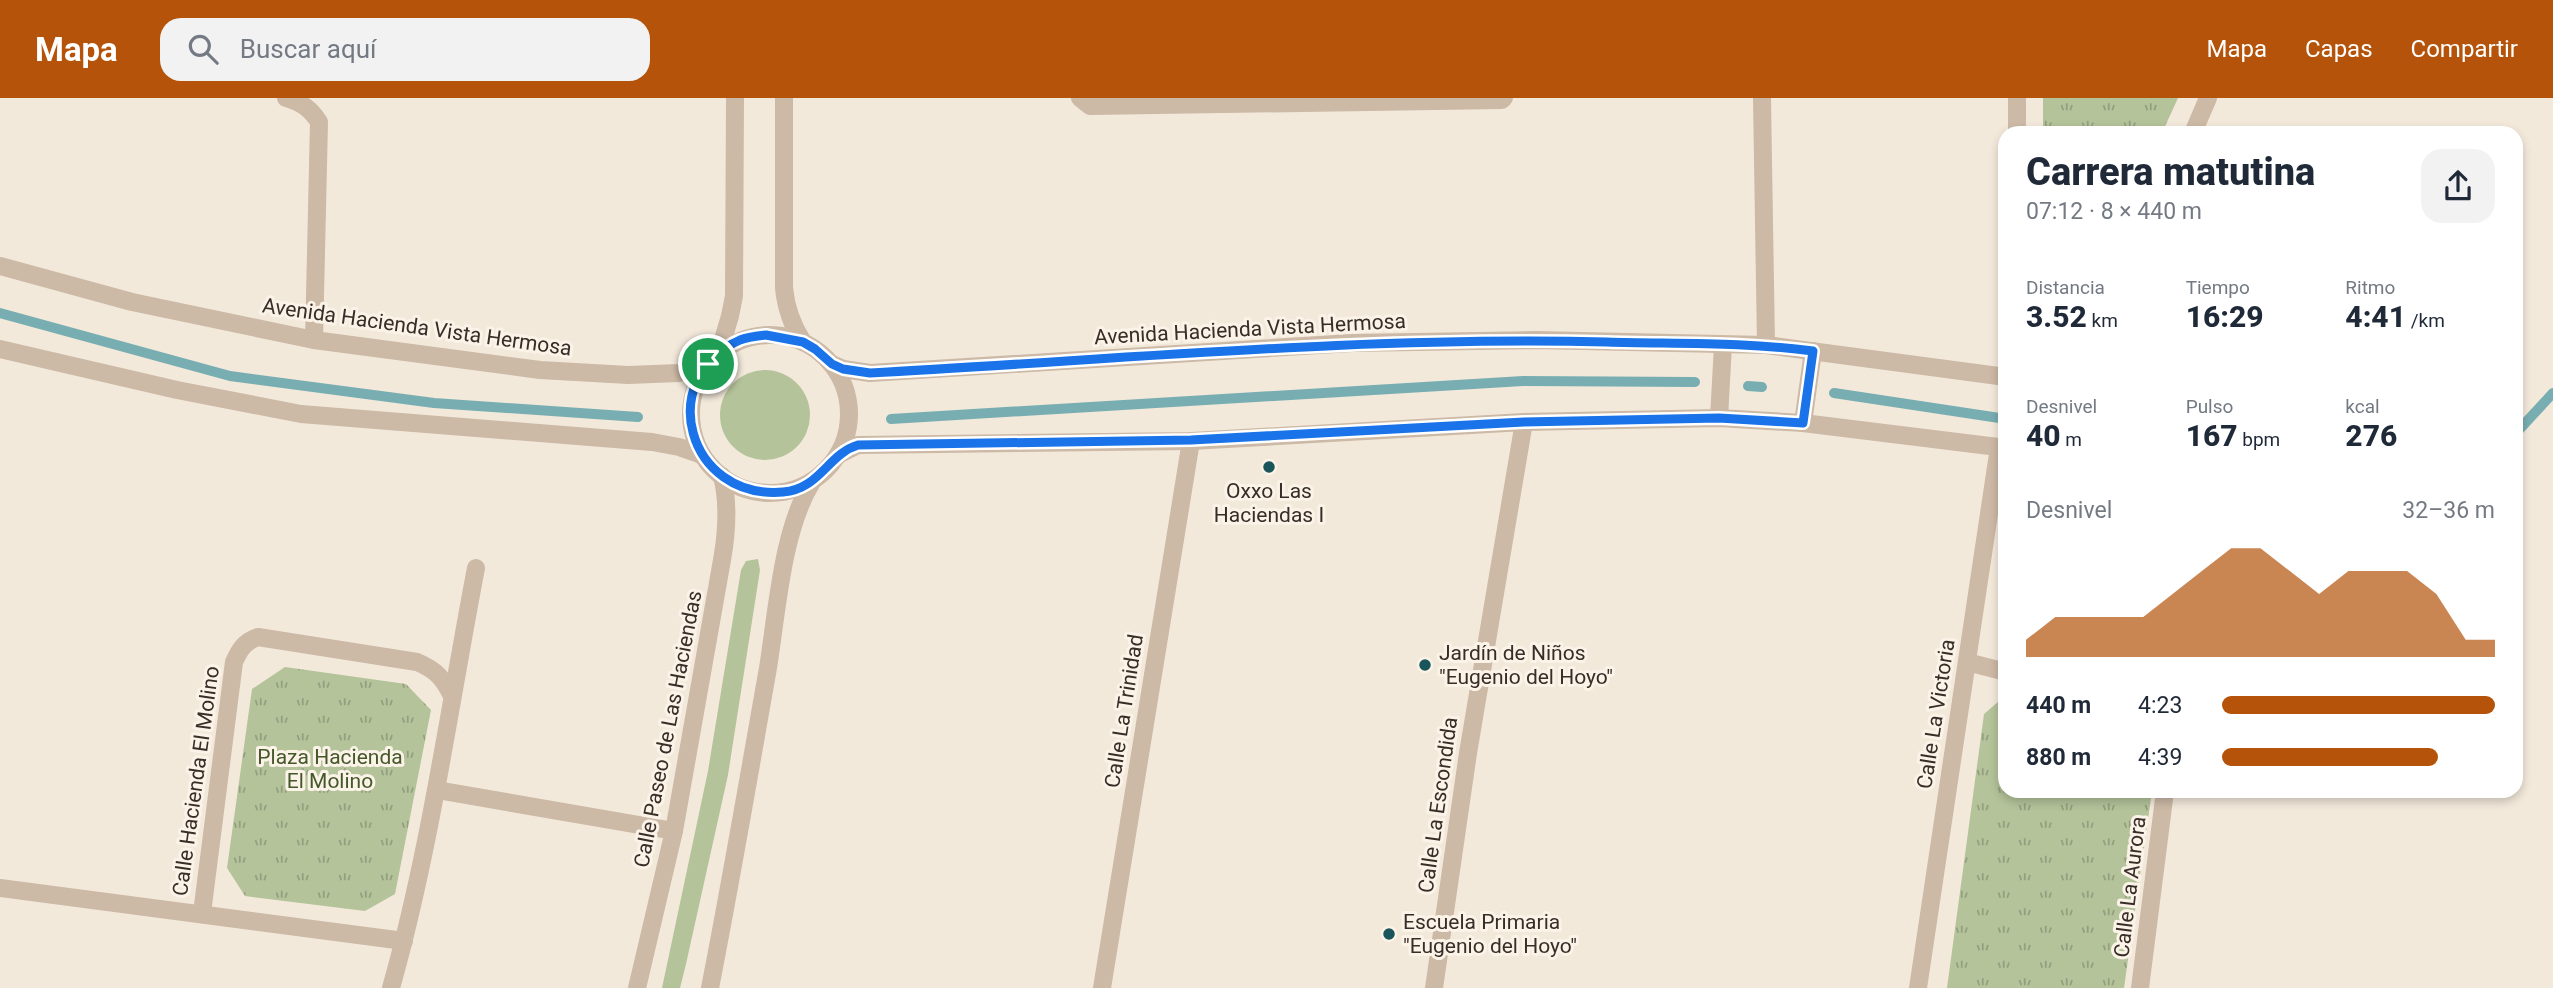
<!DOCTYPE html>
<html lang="es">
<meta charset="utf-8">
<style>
:root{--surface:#fff;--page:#f2f2f3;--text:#1f2937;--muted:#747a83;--accent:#b45309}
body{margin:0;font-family:Roboto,sans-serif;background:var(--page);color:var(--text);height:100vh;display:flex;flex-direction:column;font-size:26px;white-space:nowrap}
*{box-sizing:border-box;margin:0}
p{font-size:23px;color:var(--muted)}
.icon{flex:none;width:38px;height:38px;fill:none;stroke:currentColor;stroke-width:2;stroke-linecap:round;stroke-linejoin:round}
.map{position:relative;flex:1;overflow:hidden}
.panel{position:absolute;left:1998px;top:28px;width:525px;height:672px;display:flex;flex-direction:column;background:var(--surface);border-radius:21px;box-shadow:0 4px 10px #0003}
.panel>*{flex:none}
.pin{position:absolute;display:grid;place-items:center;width:60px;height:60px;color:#fff;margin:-30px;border:4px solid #fff;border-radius:50%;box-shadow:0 2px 7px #0007}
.round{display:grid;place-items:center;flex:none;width:74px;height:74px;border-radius:21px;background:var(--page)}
.headline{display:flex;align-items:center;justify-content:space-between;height:119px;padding:0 28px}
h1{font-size:38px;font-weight:800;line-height:52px}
.stats{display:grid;grid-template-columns:repeat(3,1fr);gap:10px;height:119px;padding:7px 28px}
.stats div{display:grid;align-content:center}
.stats b{font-size:30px;font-weight:800}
.stats small{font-size:19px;font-weight:400}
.stats p{font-size:19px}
.chart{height:196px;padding:14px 28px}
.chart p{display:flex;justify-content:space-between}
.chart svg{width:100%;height:126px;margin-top:7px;fill:var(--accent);opacity:.7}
ul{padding:0 28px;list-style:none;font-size:23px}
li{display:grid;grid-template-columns:112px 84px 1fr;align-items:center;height:52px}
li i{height:18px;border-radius:9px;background:var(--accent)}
header{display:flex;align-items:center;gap:42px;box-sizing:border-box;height:98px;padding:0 35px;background:var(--accent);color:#fff}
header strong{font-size:33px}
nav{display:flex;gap:38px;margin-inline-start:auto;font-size:24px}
.search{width:490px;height:63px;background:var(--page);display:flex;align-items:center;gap:18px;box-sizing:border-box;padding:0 24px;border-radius:21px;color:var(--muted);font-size:26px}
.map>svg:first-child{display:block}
</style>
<header>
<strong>Mapa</strong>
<div class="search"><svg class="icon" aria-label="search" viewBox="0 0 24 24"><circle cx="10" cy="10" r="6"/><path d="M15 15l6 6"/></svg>Buscar aquí</div>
<nav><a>Mapa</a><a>Capas</a><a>Compartir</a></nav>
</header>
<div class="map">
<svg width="2553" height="890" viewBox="0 0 2553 890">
<defs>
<pattern id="park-tufts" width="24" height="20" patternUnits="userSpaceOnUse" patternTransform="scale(1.75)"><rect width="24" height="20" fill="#b4c39a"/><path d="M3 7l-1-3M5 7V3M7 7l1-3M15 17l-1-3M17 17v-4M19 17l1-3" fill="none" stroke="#939f7e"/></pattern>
</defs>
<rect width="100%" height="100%" fill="#f3e9db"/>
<g fill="#b4c39a">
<circle cx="765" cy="317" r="45"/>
<polygon points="758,461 760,472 728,677 686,866 680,890 662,890 708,673 741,472 746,463"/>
</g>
<g fill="url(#park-tufts)">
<polygon points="2043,0 2178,0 2162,35 2043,35"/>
<polygon points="285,569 406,586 431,612 395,796 365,813 245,798 227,770 252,591"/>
<polygon points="1999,603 2005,605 2006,693 2152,693 2124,890 1947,890 1984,616"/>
</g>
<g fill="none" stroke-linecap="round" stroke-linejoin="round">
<g stroke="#78aeb2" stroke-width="10">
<polyline points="0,215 230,278 434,305 638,319"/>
<polyline points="1748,288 1762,289"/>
<polyline points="1834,295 2006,321"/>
<polyline points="891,321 1523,283 1695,284"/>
<polyline points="2516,335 2553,295"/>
</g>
<g stroke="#ccb9a6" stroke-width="18">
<path d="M286,0C302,5 310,10 319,24L314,242"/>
<path d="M784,0V190C786,210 791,226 803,244"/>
<polyline points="1080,0 1090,8 1502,2 1504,0"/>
<polyline points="1762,0 1766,247"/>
<polyline points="2017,0 2017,35"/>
<polyline points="2193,35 2208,0"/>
<polyline points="0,168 132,204 314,242 540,272 628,277 679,275 708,266"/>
<circle cx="770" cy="316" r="79"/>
<polyline points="0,251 177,292 301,316 652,344 679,349 702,357"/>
<polyline points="719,255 730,218 734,198 735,0"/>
<polyline points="832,266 843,271 870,275 1352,245 1536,242 1766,247 2006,279"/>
<polyline points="1719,320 1723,247"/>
<polyline points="1803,325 1813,253"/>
<polyline points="838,357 858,347 1191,343 1524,324 1719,320 1803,325 2006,350"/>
<polyline points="1967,564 2006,574"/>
<polyline points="437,692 674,733"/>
<polyline points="0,790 404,843"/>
<path d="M202,815L234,564C240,551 244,544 258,539L417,564C436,572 443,580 452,598"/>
<path d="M391,890C430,752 449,611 476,470"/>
<path d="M637,890L674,733L722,462C727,434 729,406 722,378"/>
<path d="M710,890C731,783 749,677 768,570C777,514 782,432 812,384"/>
<polyline points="1102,890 1191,343"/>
<polyline points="1434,890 1468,655 1524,324"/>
<polyline points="1918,890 1999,349"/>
<polyline points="2140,890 2165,693"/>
</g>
</g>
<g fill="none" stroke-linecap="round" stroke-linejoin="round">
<defs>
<path id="route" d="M766,237L803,244L815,251L832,266L843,271L870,275C1115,262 1361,238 1607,244C1676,246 1745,244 1813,253L1803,325L1719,320L1524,324L1191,342L858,347C828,356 820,391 783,394C687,402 654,280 740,242C748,239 758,238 766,237Z"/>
</defs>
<use href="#route" stroke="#fff" stroke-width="14"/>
<use href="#route" stroke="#1a73e8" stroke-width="9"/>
</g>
<g fill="#1a555c" stroke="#fbf3e8" stroke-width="2.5">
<circle cx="1269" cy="369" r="7"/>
<circle cx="1425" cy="567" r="7"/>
<circle cx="1389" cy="836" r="7"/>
</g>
<g text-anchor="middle" stroke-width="6" stroke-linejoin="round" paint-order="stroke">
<g font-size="21" fill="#382d27" stroke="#fbf3e8">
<text transform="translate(417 229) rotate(8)" y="7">Avenida Hacienda Vista Hermosa</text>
<text transform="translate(1250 231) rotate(-3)" y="7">Avenida Hacienda Vista Hermosa</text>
<text transform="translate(1124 613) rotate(-81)" y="7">Calle La Trinidad</text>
<text transform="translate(1936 616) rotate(-81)" y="7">Calle La Victoria</text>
<text transform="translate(668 631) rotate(-79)" y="7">Calle Paseo de Las Haciendas</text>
<text transform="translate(196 683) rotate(-82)" y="7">Calle Hacienda El Molino</text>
<text transform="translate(1438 707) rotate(-82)" y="7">Calle La Escondida</text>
<text transform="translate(2130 789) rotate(-83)" y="7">Calle La Aurora</text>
</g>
<g font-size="21" fill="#382d27" stroke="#fbf3e8" text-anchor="start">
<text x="1269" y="400" text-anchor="middle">Oxxo Las<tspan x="1269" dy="24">Haciendas I</tspan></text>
<text x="1439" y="562">Jardín de Niños<tspan x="1439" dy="24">"Eugenio del Hoyo"</tspan></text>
<text x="1403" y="831">Escuela Primaria<tspan x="1403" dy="24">"Eugenio del Hoyo"</tspan></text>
</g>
<g font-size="21" fill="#45582a" stroke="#fbf3e8">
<text x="330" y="666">Plaza Hacienda<tspan x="330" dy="24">El Molino</tspan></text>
</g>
</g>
</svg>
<div class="pin" style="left:708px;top:266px;background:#1e9e55"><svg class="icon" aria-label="arrive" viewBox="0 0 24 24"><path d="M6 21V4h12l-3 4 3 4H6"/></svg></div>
<section class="panel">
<div class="headline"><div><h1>Carrera matutina</h1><p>07:12 · 8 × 440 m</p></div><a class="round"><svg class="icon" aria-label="share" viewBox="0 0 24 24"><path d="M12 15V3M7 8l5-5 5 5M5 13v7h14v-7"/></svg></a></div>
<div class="stats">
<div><p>Distancia</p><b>3.52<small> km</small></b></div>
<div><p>Tiempo</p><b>16:29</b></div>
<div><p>Ritmo</p><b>4:41<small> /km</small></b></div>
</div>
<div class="stats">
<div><p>Desnivel</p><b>40<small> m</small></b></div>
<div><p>Pulso</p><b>167<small> bpm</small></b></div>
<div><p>kcal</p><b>276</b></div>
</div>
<div class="chart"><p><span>Desnivel</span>32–36 m</p>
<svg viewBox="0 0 160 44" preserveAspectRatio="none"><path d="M0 44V38L10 30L20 30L30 30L40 30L50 22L60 14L70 6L80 6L90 14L100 22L110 14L120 14L130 14L140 22L150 38L160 38V44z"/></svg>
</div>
<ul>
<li><b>440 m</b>4:23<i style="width:100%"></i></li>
<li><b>880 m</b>4:39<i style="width:79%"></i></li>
</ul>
</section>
</div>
